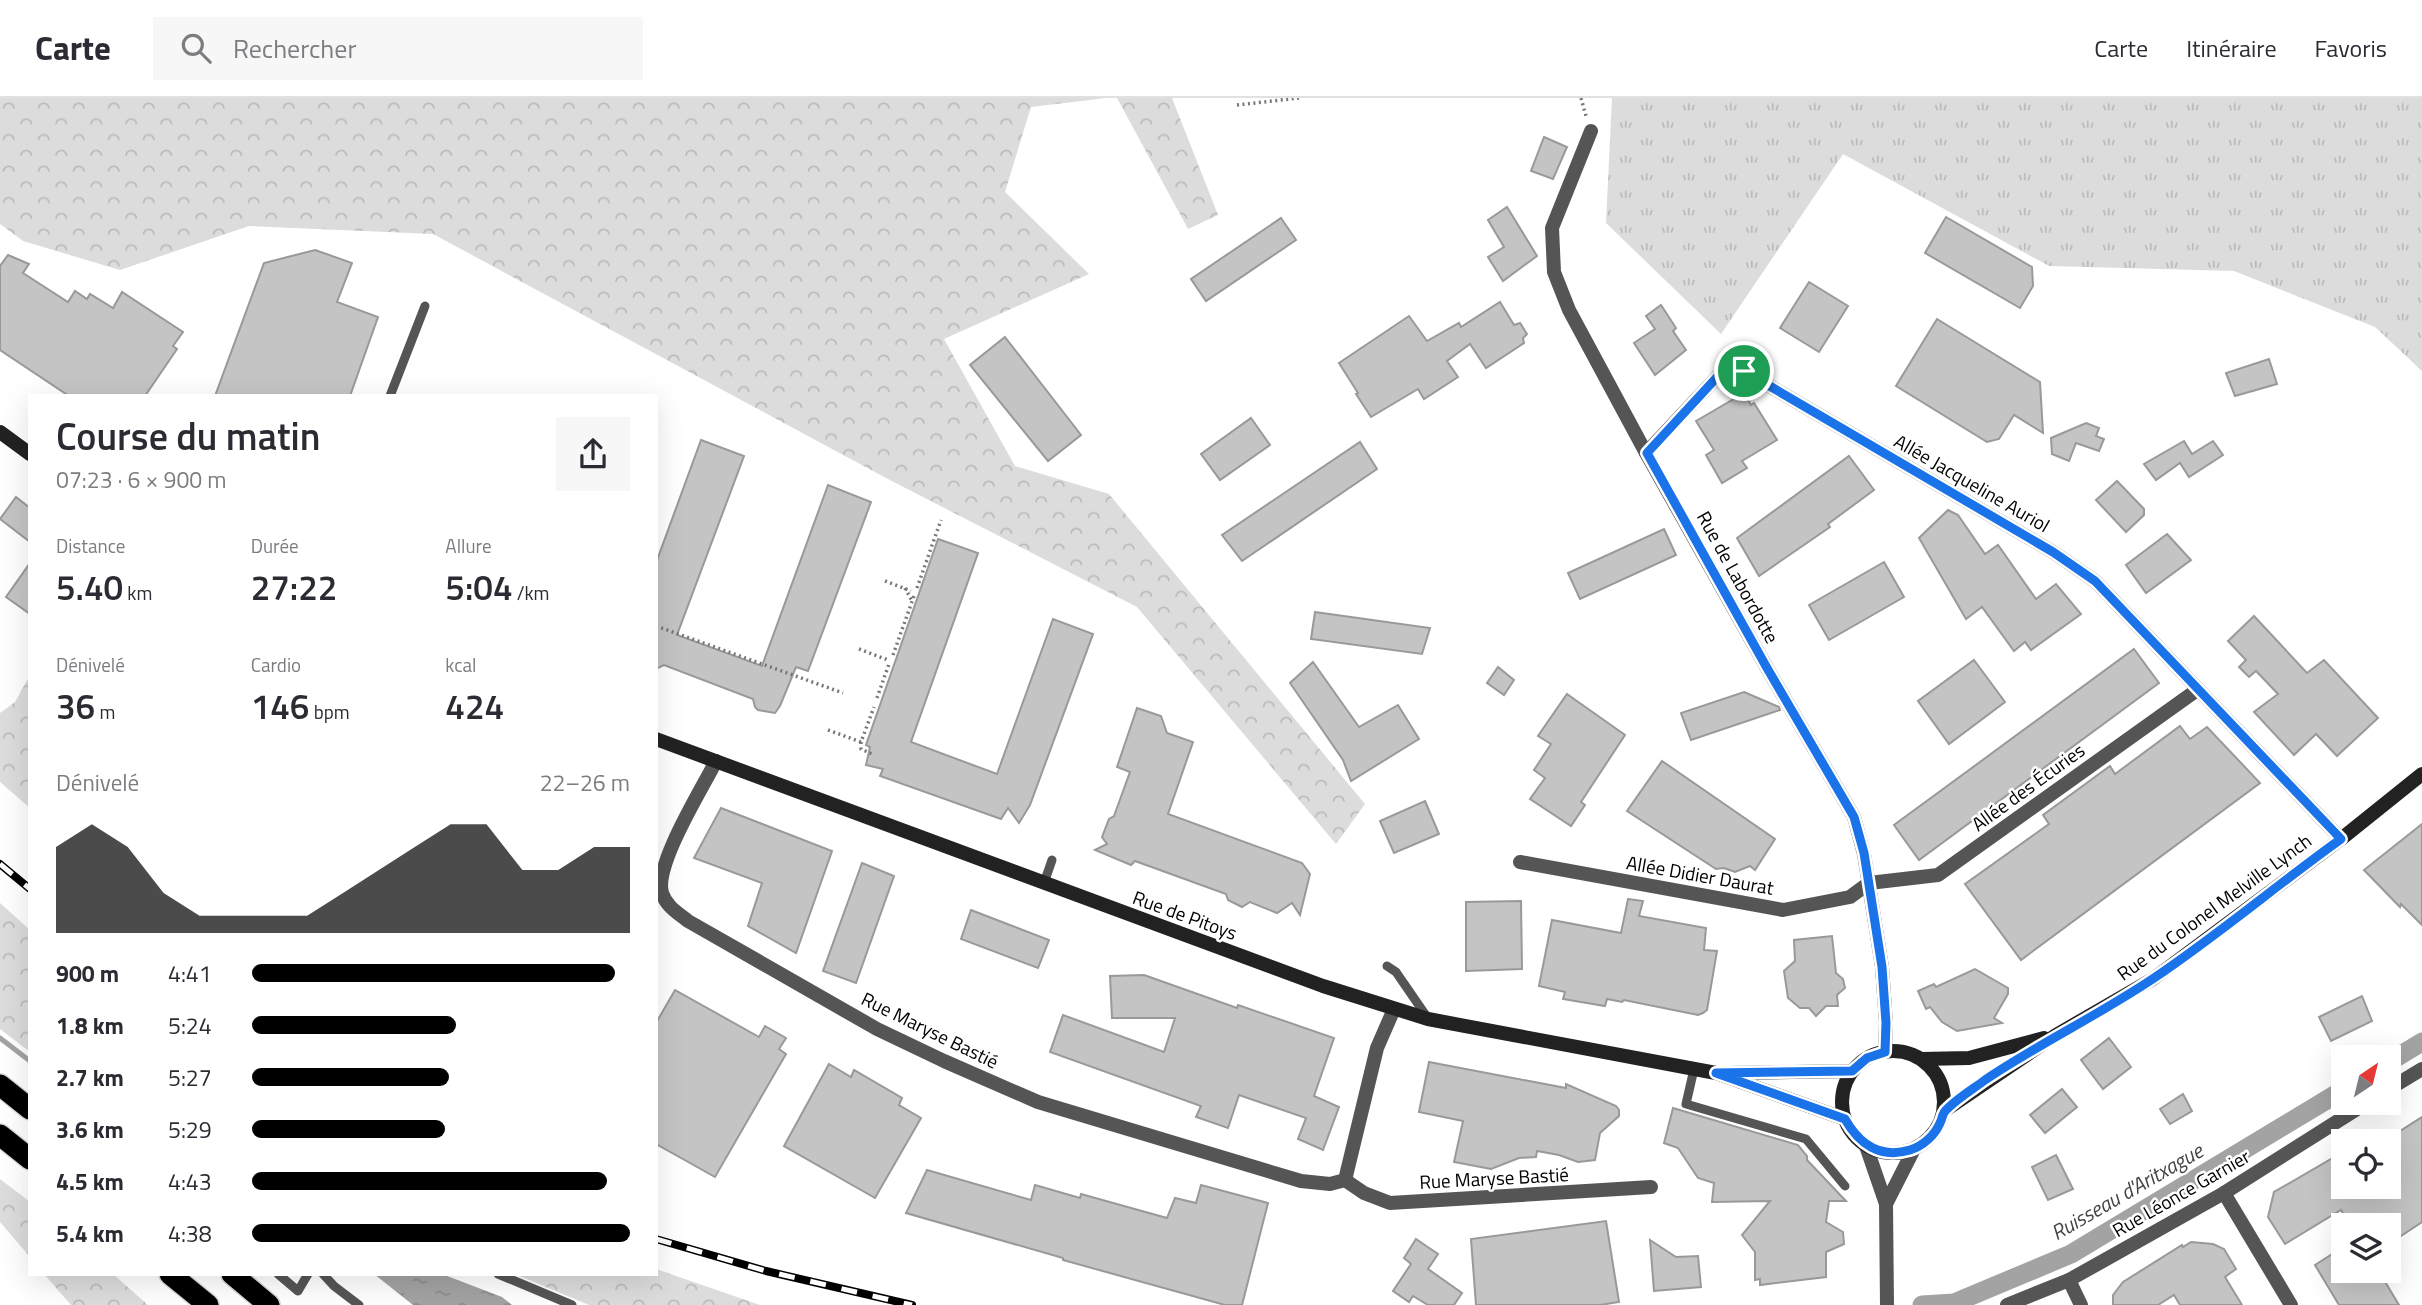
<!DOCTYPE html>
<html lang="fr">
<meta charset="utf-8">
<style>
:root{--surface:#fff;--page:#f7f7f7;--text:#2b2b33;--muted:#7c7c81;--line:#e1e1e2;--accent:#000}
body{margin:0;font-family:"Titillium Web",sans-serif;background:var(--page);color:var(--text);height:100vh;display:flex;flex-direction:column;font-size:26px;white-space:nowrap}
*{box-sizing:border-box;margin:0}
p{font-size:23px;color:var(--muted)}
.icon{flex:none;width:38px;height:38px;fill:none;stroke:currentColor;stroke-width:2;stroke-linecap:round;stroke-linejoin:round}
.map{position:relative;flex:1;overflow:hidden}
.sheet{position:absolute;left:28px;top:296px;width:630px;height:882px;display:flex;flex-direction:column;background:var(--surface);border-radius:0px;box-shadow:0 7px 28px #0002}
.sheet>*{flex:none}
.needle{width:46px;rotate:35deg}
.tools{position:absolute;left:2331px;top:947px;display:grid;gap:14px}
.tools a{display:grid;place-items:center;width:70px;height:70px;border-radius:0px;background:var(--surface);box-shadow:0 7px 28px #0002;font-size:35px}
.pin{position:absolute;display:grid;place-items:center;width:60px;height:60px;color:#fff;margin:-30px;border:4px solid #fff;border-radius:50%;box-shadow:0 2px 7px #0007}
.round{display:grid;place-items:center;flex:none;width:74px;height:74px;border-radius:0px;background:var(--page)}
.summary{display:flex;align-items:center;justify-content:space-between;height:119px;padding:0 28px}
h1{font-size:38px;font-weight:600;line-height:52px}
.metrics{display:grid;grid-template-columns:repeat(3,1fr);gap:10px;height:119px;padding:7px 28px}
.metrics div{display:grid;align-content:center}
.metrics b{font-size:35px;font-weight:600}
.metrics small{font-size:19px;font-weight:400}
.metrics p{font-size:19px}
.chart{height:196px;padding:14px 28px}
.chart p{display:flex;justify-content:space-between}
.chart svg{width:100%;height:126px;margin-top:7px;fill:var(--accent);opacity:.7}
ul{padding:0 28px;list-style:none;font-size:23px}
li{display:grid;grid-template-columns:112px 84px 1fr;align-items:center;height:52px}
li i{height:18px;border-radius:9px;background:var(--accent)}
header{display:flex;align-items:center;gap:42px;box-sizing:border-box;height:98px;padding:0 35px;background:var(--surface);border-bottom:2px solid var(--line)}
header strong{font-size:33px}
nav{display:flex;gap:38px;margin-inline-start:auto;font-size:24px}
.search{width:490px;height:63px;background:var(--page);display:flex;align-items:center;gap:18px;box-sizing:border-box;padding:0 24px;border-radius:0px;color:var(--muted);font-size:26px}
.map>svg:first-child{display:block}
</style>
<header>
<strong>Carte</strong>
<div class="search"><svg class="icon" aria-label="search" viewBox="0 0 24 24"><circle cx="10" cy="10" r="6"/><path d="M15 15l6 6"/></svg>Rechercher</div>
<nav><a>Carte</a><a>Itinéraire</a><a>Favoris</a></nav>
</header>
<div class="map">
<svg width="2422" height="1207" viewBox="0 0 2422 1207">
<defs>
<pattern id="grass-tufts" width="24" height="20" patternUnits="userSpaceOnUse" patternTransform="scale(1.75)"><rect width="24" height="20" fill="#dcdcdc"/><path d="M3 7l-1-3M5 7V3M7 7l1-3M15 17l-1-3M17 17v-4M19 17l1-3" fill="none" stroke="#bbb"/></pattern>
<pattern id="forest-crowns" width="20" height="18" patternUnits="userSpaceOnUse" patternTransform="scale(1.75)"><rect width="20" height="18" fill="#dcdcdc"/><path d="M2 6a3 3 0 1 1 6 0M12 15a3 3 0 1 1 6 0" fill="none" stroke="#bbb"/></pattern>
<pattern id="water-ripples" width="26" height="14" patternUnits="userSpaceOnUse" patternTransform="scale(1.75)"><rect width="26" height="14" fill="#a3a3a3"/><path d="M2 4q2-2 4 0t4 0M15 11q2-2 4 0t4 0" fill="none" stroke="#8b8b8b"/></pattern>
</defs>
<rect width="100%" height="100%" fill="#fff"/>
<polygon fill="url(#grass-tufts)" points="1612,0 2422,0 2422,273 2375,229 2234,173 2049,168 1843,56 1721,236 1606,125"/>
<g fill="url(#forest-crowns)">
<polygon points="0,0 1106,0 1031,9 1005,94 1089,176 944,241 1015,368 1109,396 1365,706 1336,746 1137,509 886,380 433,136 249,128 120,172 23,143 0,126"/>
<polygon points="1117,0 1172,0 1218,117 1188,131"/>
<polygon points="30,577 30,710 0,684 0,615 15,604"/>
<polygon points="0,805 30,832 30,954 0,931"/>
<polygon points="0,1081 30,1104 30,1159 0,1124"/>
<polygon points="656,1171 760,1207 589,1207 515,1176 656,1176"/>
<polygon points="44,1176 113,1176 148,1207 71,1207"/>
</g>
<polygon fill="url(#water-ripples)" points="374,1176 442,1176 502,1199 512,1207 413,1207"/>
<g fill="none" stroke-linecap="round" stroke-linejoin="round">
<polyline stroke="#a3a3a3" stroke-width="5" points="0,940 30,963"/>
<g stroke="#a3a3a3" stroke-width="19">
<polyline points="2389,964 2422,944"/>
<polyline points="1922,1207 1954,1205 2071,1156 2343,992"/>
</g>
</g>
<g fill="#c4c4c4" stroke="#999" stroke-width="2">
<polygon points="1544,39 1567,49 1553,81 1531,73"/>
<polygon points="1507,109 1537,158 1503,183 1488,159 1504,149 1488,122"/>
<polygon points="1946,119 2032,169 2033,188 2020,210 1925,155"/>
<polygon points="1281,120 1296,142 1206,203 1191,181"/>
<polygon points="315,152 352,165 337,204 378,219 350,298 215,298 264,165"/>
<polygon points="8,157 29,166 23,175 68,204 75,193 87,201 90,196 113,210 122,194 183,234 173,248 177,251 145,298 69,298 0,252 0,168"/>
<polygon points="1809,184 1848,208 1819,254 1780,230"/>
<polygon points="1500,204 1514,227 1520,225 1527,236 1523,240 1524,245 1486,270 1470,246 1447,263 1458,279 1424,301 1418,291 1371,319 1356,296 1358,295 1339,265 1409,218 1427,243 1459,225 1461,229"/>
<polygon points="1661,207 1676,230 1673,233 1686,252 1655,277 1634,245 1655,231 1646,218"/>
<polygon points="1937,221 2040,284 2043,335 2014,317 1999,341 1987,344 1896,288"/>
<polygon points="1005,239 1081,337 1048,363 970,267"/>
<polygon points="2269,261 2277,286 2235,298 2226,275"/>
<polygon points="1744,295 1751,307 1754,305 1777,342 1742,363 1747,370 1722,385 1706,357 1714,352 1696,323"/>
<polygon points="1251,320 1270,347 1220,382 1201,356"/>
<polygon points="2086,325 2099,330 2096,338 2104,341 2099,353 2076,345 2069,363 2052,356 2051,340"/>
<polygon points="701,342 744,358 677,537 762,568 828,387 871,404 808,573 796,569 780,608 775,615 758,612 755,609 753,601 664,567 656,571 656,465"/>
<polygon points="2184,343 2192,356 2213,343 2223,357 2189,379 2180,365 2156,382 2144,366"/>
<polygon points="1360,344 1377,371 1242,463 1222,437"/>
<polygon points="1849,358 1874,392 1828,426 1830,429 1759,478 1737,440"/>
<polygon points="2117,383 2144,411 2144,417 2126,434 2096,402"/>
<polygon points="16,399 30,410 30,444 0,421"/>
<polygon points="1948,412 1958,417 1985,456 1998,447 2036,501 2056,486 2081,516 2031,552 2025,544 2014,553 1982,509 1966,521 1919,440"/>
<polygon points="1664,431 1676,457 1580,501 1568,475"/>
<polygon points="2167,436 2191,462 2146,495 2126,467"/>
<polygon points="938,441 978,455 911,644 997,676 1053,521 1093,536 1030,707 1019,725 1008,710 1001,721 880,678 883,671 866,667 870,649 866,647"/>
<polygon points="1884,464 1904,499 1829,542 1809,507"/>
<polygon points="30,465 30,516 6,499"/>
<polygon points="1315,514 1430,530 1422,556 1311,541"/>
<polygon points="2254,518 2307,575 2324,562 2378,620 2337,658 2316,636 2294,657 2254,614 2278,596 2256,573 2249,579 2239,569 2246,562 2228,543"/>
<polygon points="2134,551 2159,585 1919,762 1894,727"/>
<polygon points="1974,562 2005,604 1949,646 1918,603"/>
<polygon points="1313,564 1359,629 1398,607 1419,641 1351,683 1343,662 1290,585"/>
<polygon points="1498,569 1514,582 1504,597 1487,585"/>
<polygon points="1744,594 1779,609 1780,612 1691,642 1681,615"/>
<polygon points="1567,596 1625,637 1581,704 1585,707 1571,728 1530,701 1545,680 1534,672 1551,646 1538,638"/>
<polygon points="1137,610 1161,618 1167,635 1193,644 1168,716 1302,765 1310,776 1300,817 1292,805 1277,815 1250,804 1242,809 1228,802 1226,796 1135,763 1131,767 1095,752 1107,746 1102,739 1109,721 1114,718 1130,674 1117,669"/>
<polygon points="2180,628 2190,641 2207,629 2260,685 2021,862 1965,786 2049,726 2043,717 2110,668 2115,676"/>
<polygon points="1662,663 1775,741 1755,772 1750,768 1735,774 1724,770 1716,771 1627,713"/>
<polygon points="1425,703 1439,736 1394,755 1380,723"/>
<polygon points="721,710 832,753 796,855 748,828 762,785 694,760"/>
<polygon points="2422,726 2422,827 2401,806 2400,809 2364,772"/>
<polygon points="862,765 894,778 856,885 823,873"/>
<polygon points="1628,801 1643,803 1639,818 1706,830 1704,852 1717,853 1707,912 1703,915 1698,917 1624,902 1622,904 1607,901 1605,908 1563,901 1565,894 1539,888 1552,822 1621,835"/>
<polygon points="1521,803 1522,871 1466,873 1466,804"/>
<polygon points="971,812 1049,842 1038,870 961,841"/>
<polygon points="1832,838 1836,875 1843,881 1845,890 1837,897 1838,908 1826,908 1816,918 1809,910 1800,910 1788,900 1784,873 1795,863 1794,842"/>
<polygon points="1975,871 2008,890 2008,896 1994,920 2002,925 1957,933 1942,924 1930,909 1926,911 1918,893 1934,886 1936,889"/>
<polygon points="1144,877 1237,910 1238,907 1334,940 1314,998 1339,1009 1323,1052 1298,1041 1306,1020 1239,997 1228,1030 1196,1019 1201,1008 1050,954 1063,917 1164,954 1175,920 1112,920 1110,878"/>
<polygon points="675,892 759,939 765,928 786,940 779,951 786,956 715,1079 656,1046 656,925"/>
<polygon points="2362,898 2372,923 2331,943 2319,919"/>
<polygon points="2109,940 2131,969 2103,991 2081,962"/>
<polygon points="1429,964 1566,990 1566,986 1616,1008 1619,1012 1619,1018 1600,1035 1595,1062 1578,1064 1559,1057 1537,1053 1536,1059 1519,1060 1491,1071 1454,1064 1463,1023 1419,1014"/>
<polygon points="829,966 851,979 854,972 902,1000 899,1007 921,1020 875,1100 784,1048"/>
<polygon points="2062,991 2077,1009 2045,1035 2030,1017"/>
<polygon points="2183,996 2192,1013 2170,1026 2160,1011"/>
<polygon points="1673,1010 1798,1047 1807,1058 1807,1062 1846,1103 1829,1103 1826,1124 1843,1134 1844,1146 1826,1154 1826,1179 1760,1187 1760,1181 1755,1182 1755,1154 1742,1137 1770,1103 1712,1104 1714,1085 1698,1080 1678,1050 1664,1045"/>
<polygon points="2422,1019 2422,1124 2389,1146 2389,1127 2350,1127 2341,1112 2285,1146 2268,1119 2274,1094 2343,1054 2343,1088 2389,1088 2389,1040"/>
<polygon points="2056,1057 2073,1091 2048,1102 2032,1069"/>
<polygon points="927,1072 1031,1102 1035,1087 1080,1100 1081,1096 1167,1120 1175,1100 1196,1105 1201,1087 1268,1105 1242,1207 1225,1207 1063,1162 1063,1160 906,1115"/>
<polygon points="1606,1123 1619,1204 1600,1207 1476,1207 1471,1141"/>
<polygon points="1416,1141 1438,1156 1428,1171 1462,1195 1454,1207 1428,1207 1413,1198 1409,1204 1393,1193 1411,1166 1404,1160"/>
<polygon points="1650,1142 1676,1159 1698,1158 1701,1189 1654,1193"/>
<polygon points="2191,1144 2213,1146 2224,1151 2236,1171 2225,1179 2242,1207 2180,1207 2174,1197 2158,1207 2113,1207 2113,1197 2123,1184 2182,1147 2183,1149"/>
<polygon points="2343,1149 2343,1172 2378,1172 2399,1207 2339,1207 2315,1167"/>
</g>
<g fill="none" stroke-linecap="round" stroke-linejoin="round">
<defs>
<g id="highway">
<polyline points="0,987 30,1011"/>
<polyline points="0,1037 30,1061"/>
<polyline points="170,1176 208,1207"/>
<polyline points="232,1176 269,1207"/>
</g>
</defs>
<use href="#highway" stroke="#dbdbdb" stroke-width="24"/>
<g stroke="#777" stroke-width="3.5" stroke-dasharray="2 3.5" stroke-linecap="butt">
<polyline points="1581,0 1586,18"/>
<polyline points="1237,7 1299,0"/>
<polyline points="885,483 911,493"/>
<polyline points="905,490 912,503"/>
<polyline points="917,490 941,422"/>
<polyline points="656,528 843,595"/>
<polyline points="859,551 888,562"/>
<polyline points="893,557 914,498"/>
<polyline points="877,600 889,566"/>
<polyline points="828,632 861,644 874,609"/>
<polyline points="861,644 861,651 872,656"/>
</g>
<g stroke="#555" stroke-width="9">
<polyline points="390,298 425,208"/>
<polyline points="1044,785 1052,762"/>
<polyline points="1387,868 1396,874 1427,919"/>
<polyline points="1694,971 1686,1006 1806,1041 1845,1088"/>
<polyline points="278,1176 298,1193 308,1176"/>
<polyline points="323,1176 334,1188 359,1207"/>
<polyline points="498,1176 572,1207"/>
</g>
<g stroke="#555" stroke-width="14">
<polyline points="1591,33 1552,130 1554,174 1569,212 1646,355 1767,570 1854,719 1864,756 1882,869 1886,925 1885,954"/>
<polyline points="1646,355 1719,277 1744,273 2053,454 2095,483 2341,741"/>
<path d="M716,663C702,691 654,767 662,795C666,808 678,815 688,823L877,931L944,963L1038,1004L1301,1083L1330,1086L1345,1082L1377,950L1394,911"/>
<polyline points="1520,764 1783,812 1850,799 1869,785"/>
<polyline points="1869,785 1938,777 2197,592"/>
<polyline points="2389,991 2422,971"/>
<polyline points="1866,1048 1886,1106 1914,1051"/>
<polyline points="1345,1082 1364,1095 1390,1105 1651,1089"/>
<polyline points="2224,1095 2291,1207"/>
<polyline points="1886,1106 1887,1207"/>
<polyline points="2069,1182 2081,1207"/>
<polyline points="2007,1207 2069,1182 2224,1095 2368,1004"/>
</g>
<g stroke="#222" stroke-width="14">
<polyline points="0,334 30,356"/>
<polyline points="656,641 1323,888 1428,921 1716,975 1845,1021"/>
<circle cx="1893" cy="1004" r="51"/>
<polyline points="1921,961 1969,960 2044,940"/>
<polyline points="1728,975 1852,973"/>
<polyline points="1944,1013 2056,937 2153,881 2341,741 2422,676"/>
</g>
<use href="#highway" stroke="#000" stroke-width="21"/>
<defs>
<g id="rail">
<polyline points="0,766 30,791"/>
<polyline points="656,1141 766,1173 912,1207"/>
</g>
</defs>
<use href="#rail" stroke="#000" stroke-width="8"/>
<use href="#rail" stroke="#fff" stroke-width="5" stroke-dasharray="16" stroke-linecap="butt"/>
</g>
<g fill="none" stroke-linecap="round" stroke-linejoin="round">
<defs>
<path id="route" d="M1744,273L2053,454L2095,483L2341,741C2278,786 2218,837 2154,880C2099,917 2040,945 1985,982C1973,991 1958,1000 1947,1011C1942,1015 1943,1019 1940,1025C1935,1037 1923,1048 1910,1052C1880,1061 1859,1046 1845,1021L1716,975L1852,973L1867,960L1885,954L1886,925L1882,869L1864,755L1854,719L1767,570L1647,355L1719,277Z"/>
</defs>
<use href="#route" stroke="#fff" stroke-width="14"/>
<use href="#route" stroke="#1a73e8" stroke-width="9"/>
</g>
<g text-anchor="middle" stroke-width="5" stroke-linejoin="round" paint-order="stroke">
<g font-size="19" fill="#000" stroke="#fff">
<text transform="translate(1972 385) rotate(30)" y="7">Allée Jacqueline Auriol</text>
<text transform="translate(1738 479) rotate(61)" y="7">Rue de Labordotte</text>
<text transform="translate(2028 689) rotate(-36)" y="7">Allée des Écuries</text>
<text transform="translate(1700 777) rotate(10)" y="7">Allée Didier Daurat</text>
<text transform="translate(2214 809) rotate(-36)" y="7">Rue du Colonel Melville Lynch</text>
<text transform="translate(1185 817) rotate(20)" y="7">Rue de Pitoys</text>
<text transform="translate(930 932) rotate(26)" y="7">Rue Maryse Bastié</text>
<text transform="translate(1494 1080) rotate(-3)" y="7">Rue Maryse Bastié</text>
<text transform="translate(2181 1095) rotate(-30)" y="7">Rue Léonce Garnier</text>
</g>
<g font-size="21" font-style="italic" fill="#444" stroke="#fff">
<text transform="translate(2127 1094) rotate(-30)" y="7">Ruisseau d'Aritxague</text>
</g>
</g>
</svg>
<div class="tools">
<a><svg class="needle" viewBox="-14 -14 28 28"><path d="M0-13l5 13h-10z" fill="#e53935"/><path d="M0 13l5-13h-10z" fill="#7c7c81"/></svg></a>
<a><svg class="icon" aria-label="locate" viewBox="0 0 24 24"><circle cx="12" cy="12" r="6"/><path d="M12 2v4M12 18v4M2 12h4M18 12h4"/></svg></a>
<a><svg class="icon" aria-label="layers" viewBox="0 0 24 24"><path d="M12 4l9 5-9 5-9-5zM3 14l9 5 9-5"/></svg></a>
</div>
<div class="pin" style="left:1744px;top:273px;background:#1e9e55"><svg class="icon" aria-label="arrive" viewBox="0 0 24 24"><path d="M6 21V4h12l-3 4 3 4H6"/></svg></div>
<section class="sheet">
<div class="summary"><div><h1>Course du matin</h1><p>07:23 · 6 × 900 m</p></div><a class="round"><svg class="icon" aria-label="share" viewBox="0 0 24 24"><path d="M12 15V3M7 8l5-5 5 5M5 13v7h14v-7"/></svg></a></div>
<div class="metrics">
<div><p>Distance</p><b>5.40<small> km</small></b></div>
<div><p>Durée</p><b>27:22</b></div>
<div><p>Allure</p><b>5:04<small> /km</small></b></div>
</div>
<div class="metrics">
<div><p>Dénivelé</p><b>36<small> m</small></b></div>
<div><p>Cardio</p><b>146<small> bpm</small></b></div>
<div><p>kcal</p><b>424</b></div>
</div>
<div class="chart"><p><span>Dénivelé</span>22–26 m</p>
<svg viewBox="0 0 160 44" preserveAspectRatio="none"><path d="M0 44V14L10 6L20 14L30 30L40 38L50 38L60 38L70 38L80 30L90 22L100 14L110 6L120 6L130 22L140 22L150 14L160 14V44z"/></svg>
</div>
<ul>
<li><b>900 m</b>4:41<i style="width:96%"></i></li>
<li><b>1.8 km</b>5:24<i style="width:54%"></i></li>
<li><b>2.7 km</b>5:27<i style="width:52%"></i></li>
<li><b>3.6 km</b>5:29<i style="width:51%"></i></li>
<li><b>4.5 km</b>4:43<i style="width:94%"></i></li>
<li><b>5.4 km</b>4:38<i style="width:100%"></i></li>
</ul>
</section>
</div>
